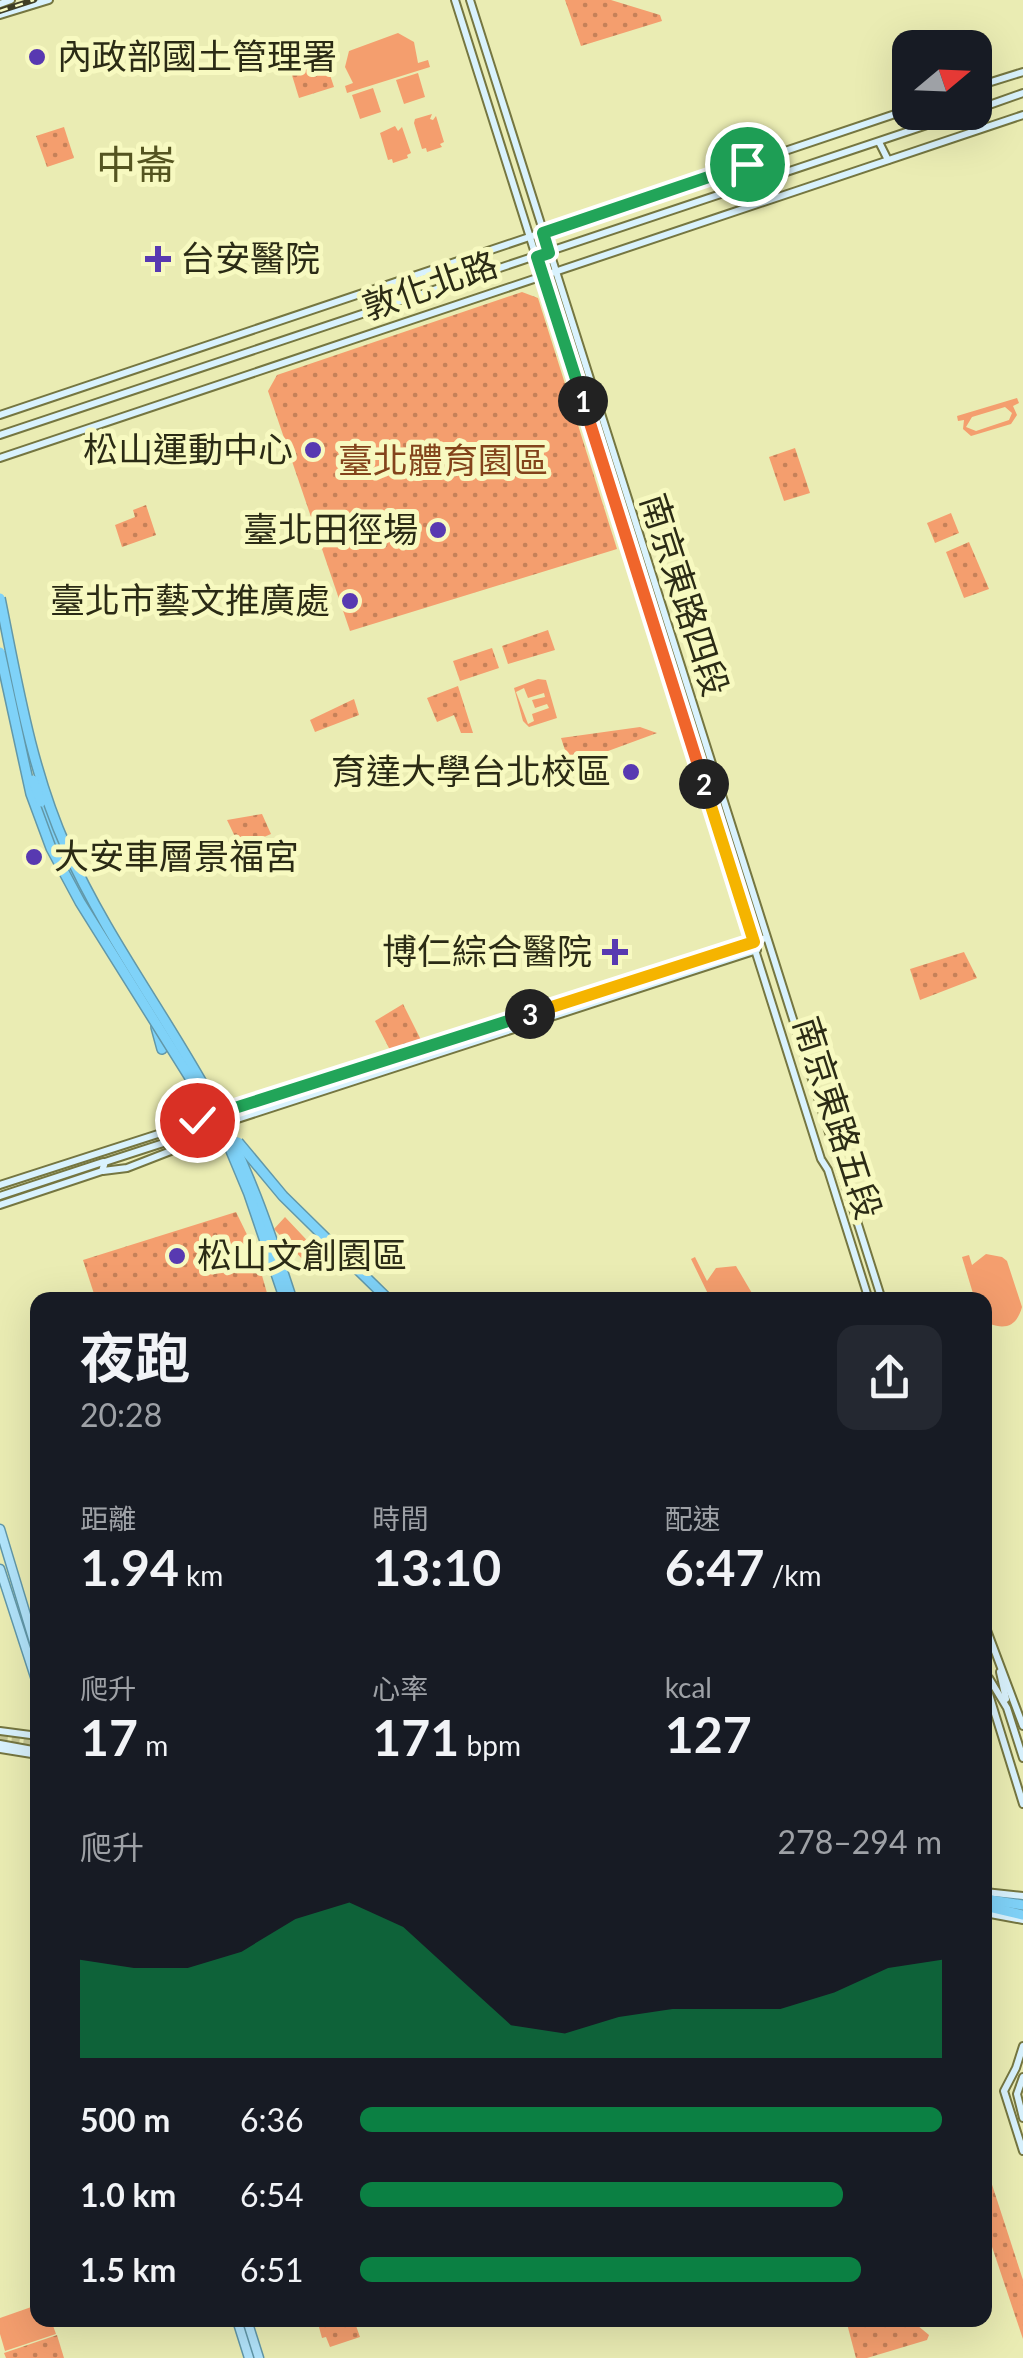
<!DOCTYPE html>
<html lang="zh-TW">
<meta charset="utf-8">
<style>
:root{--surface:#171b24;--page:#242831;--text:#f1f3f6;--muted:#9ea1a6;--accent:#0b8043}
body{margin:0;font-family:Lato,"Noto Sans TC",sans-serif;background:var(--page);color:var(--text);height:100vh;display:flex;flex-direction:column;font-size:38px;white-space:nowrap}
*{box-sizing:border-box;margin:0}
p{font-size:32px;color:var(--muted)}
.icon{flex:none;width:55px;height:55px;fill:none;stroke:currentColor;stroke-width:2;stroke-linecap:round;stroke-linejoin:round}
.map{position:relative;flex:1;overflow:hidden}
.panel{position:absolute;left:30px;top:1292px;width:962px;height:1035px;display:flex;flex-direction:column;background:var(--surface);border-radius:20px;box-shadow:0 10px 40px #0002}
.panel>*{flex:none}
.needle{width:65px;rotate:71deg}
.buttons{position:absolute;left:892px;top:30px;display:grid;gap:20px}
.buttons a{display:grid;place-items:center;width:100px;height:100px;border-radius:20px;background:var(--surface);box-shadow:0 10px 40px #0002;font-size:50px}
.pin{position:absolute;display:grid;place-items:center;width:85px;height:85px;color:#fff;margin:-42px;border:5px solid #fff;border-radius:50%;box-shadow:0 2px 10px #0007}
.km{position:absolute;width:50px;height:50px;margin:-25px;border-radius:50%;background:#222;color:#fff;font-size:28px;line-height:50px;text-align:center}
.round{display:grid;place-items:center;flex:none;width:105px;height:105px;border-radius:20px;background:var(--page)}
.overview{display:flex;align-items:center;justify-content:space-between;height:170px;padding:0 50px}
h1{font-size:55px;font-weight:700;line-height:75px}
.stats{display:grid;grid-template-columns:repeat(3,1fr);gap:15px;height:170px;padding:10px 50px}
.stats div{display:grid;align-content:center}
.stats b{font-size:50px;font-weight:700}
.stats small{font-size:28px;font-weight:400}
.stats p{font-size:28px}
.chart{height:280px;padding:20px 50px}
.chart p{display:flex;justify-content:space-between}
.chart svg{width:100%;height:180px;margin-top:10px;fill:var(--accent);opacity:.7}
ul{padding:0 50px;list-style:none;font-size:32px}
li{display:grid;grid-template-columns:160px 120px 1fr;align-items:center;height:75px}
li i{height:25px;border-radius:12px;background:var(--accent)}
.map>svg:first-child{display:block}
</style>
<div class="map">
<svg width="1023" height="2358" viewBox="0 0 1023 2358">
<defs>
<pattern id="park-dots" width="8" height="8" patternUnits="userSpaceOnUse" patternTransform="scale(2.5)"><rect width="8" height="8" fill="#f49e6e"/><path d="M2 2h.1M6 6h.1" fill="none" stroke="#c68159" stroke-width="1.8" stroke-linecap="round"/></pattern>
</defs>
<rect width="100%" height="100%" fill="#eaecb3"/>
<g fill="#f49e6e" fill-rule="evenodd">
<polygon points="398,33 414,42 418,63 428,60 430,67 347,93 345,86 353,83 345,67 349,51"/>
<polygon points="418,73 425,97 404,104 396,80"/>
<polygon points="373,88 381,112 360,119 352,95"/>
<polygon points="432,114 430,119 433,120 436,116 444,142 440,144 442,147 427,152 426,148 422,149 414,123 415,119"/>
<polygon points="395,126 398,131 402,127 411,153 407,155 408,158 393,163 392,159 388,160 380,133"/>
<path d="M1017,398L1019,403L1013,406L1017,415L1011,424L971,436L963,429L964,420L958,421L957,416ZM1005,407L1012,413L1009,420L976,431L966,427L972,417Z"/>
<path d="M538,679L546,680L557,718L529,727L523,721L514,688ZM524,688L528,698L544,693L545,697L532,700L535,708L547,704L549,708L532,714L534,721L528,724L516,692Z"/>
<polygon points="285,1217 319,1253 308,1262 310,1266 304,1271 301,1268 306,1263 274,1229"/>
<path d="M986,1254L1002,1257L1007,1261L1022,1307C1017,1325 1007,1330 990,1324L991,1331L985,1333V1300H975L962,1257L969,1255L972,1265Z"/>
<polygon points="695,1257 707,1281 716,1268 736,1266 756,1300 711,1300 691,1259"/>
<polygon points="37,2305 38,2320 51,2320 56,2334 5,2351 0,2334 0,2318"/>
</g>
<g fill="url(#park-dots)">
<polygon points="565,0 611,0 660,15 662,21 581,46"/>
<polygon points="320,45 334,87 299,98 286,56"/>
<polygon points="64,127 74,158 47,167 36,136"/>
<polygon points="522,292 538,298 617,549 350,631 268,391 277,375"/>
<polygon points="795,448 810,493 784,501 769,457"/>
<polygon points="146,505 156,535 122,547 115,525 135,517 133,510"/>
<polygon points="951,513 959,533 935,543 927,523"/>
<polygon points="969,542 989,589 964,598 946,552"/>
<polygon points="548,630 555,650 508,664 502,646"/>
<polygon points="492,648 499,668 460,681 453,661"/>
<polygon points="458,686 473,733 461,733 454,715 437,722 427,698"/>
<polygon points="354,699 359,715 315,732 310,720"/>
<polygon points="640,727 657,733 570,765 561,738"/>
<polygon points="262,814 271,834 240,847 227,820"/>
<polygon points="964,952 977,978 920,1000 910,969"/>
<polygon points="403,1004 421,1040 390,1050 375,1021"/>
<polygon points="236,1212 255,1251 269,1300 96,1300 83,1260"/>
<polygon points="985,2163 1023,2280 1023,2339 985,2226"/>
<polygon points="317,2320 354,2320 360,2337 330,2347 326,2337 322,2338"/>
<polygon points="846,2320 911,2320 929,2335 927,2340 867,2358 856,2358"/>
<polygon points="57,2335 64,2358 6,2358 4,2353"/>
</g>
<g fill="none" stroke-linecap="round" stroke-linejoin="round">
<polyline stroke="#c4c593" stroke-width="8" stroke-dasharray="8 4" stroke-linecap="butt" points="0,1736 38,1742"/>
<defs>
<g id="secondary">
<polyline points="455,0 821,1159 828,1170 869,1300"/>
<polyline points="470,0 882,1300"/>
<polyline points="0,4 11,0"/>
<polyline points="0,15 49,0"/>
<polyline points="975,87 1023,72"/>
<polyline points="975,110 1023,93"/>
<polyline points="929,112 933,124"/>
<polyline points="879,142 888,160"/>
<polyline points="0,415 910,109"/>
<polyline points="0,435 966,112"/>
<polyline points="0,458 1023,115"/>
<polyline points="103,1171 127,1168 212,1135"/>
<polyline points="0,1185 766,938"/>
<polyline points="0,1196 103,1162"/>
<polyline points="0,1205 102,1171 105,1162 757,950"/>
<polyline points="985,1625 1023,1726"/>
<polyline points="985,1666 988,1691 1023,1804"/>
<polyline points="1000,1672 1006,1699"/>
<polyline points="989,1678 1007,1708 1023,1758"/>
<polyline points="0,1731 38,1736"/>
<polyline points="0,1744 38,1751"/>
<polyline points="0,1749 38,1755"/>
<polyline points="985,1892 1023,1896"/>
<polyline points="985,1913 1023,1920"/>
<polyline points="1023,2046 1016,2068 1004,2091 1023,2151"/>
<polyline points="1023,2077 1017,2094 1023,2118"/>
</g>
<g id="primary">
<polyline points="0,1529 38,1655"/>
<polyline points="0,1569 38,1686"/>
<polyline points="237,2320 249,2358"/>
<polyline points="247,2320 259,2358"/>
</g>
<g id="highway">
<polyline points="41,802 61,851 109,942"/>
<polyline points="156,1027 162,1049"/>
<polyline points="345,1257 389,1300"/>
<polyline points="985,1899 1023,1905"/>
<polyline points="985,1906 1023,1915"/>
</g>
</defs>
<use href="#secondary" stroke="#757641" stroke-width="10"/>
<use href="#primary" stroke="#6298a9" stroke-width="11"/>
<use href="#highway" stroke="#6298a9" stroke-width="12"/>
<use href="#secondary" stroke="#d9f2fd" stroke-width="6"/>
<use href="#primary" stroke="#b2e4fb" stroke-width="8"/>
<use href="#highway" stroke="#7fd2f8" stroke-width="9"/>
<defs>
<polyline id="rail" points="0,11 34,0"/>
</defs>
<use href="#rail" stroke="#3e3e25" stroke-width="6"/>
<use href="#rail" stroke="#f7f9c0" stroke-width="2.5" stroke-dasharray="8" stroke-linecap="butt"/>
<defs>
<g id="highway-bridge">
<path d="M0,598C17,682 31,769 66,847C105,935 164,1013 210,1097C246,1162 269,1229 292,1300"/>
<polyline points="0,652 31,794 51,848 80,902 217,1121"/>
<polyline points="33,780 41,802"/>
<polyline points="224,1134 249,1194 285,1300"/>
<polyline points="238,1142 283,1196 345,1257"/>
</g>
</defs>
<use href="#highway-bridge" stroke="#6298a9" stroke-width="12" stroke-linecap="butt"/>
<use href="#highway-bridge" stroke="#7fd2f8" stroke-width="9"/>
</g>
<g fill="none" stroke-linecap="round" stroke-linejoin="round">
<defs>
<polyline id="split-1" points="583,401 537,257 549,253 543,233 747,164"/>
<polyline id="split-2" points="583,401 704,784"/>
<polyline id="split-3" points="530,1014 754,942 704,784"/>
<polyline id="split-4" points="197,1120 530,1014"/>
</defs>
<use href="#split-1" stroke="#fff" stroke-width="20"/>
<use href="#split-2" stroke="#fff" stroke-width="20"/>
<use href="#split-3" stroke="#fff" stroke-width="20"/>
<use href="#split-4" stroke="#fff" stroke-width="20"/>
<use href="#split-1" stroke="#22a559" stroke-width="12"/>
<use href="#split-2" stroke="#f0652b" stroke-width="12"/>
<use href="#split-3" stroke="#f5b400" stroke-width="12"/>
<use href="#split-4" stroke="#22a559" stroke-width="12"/>
</g>
<g fill="#5839b1" stroke="#f7f9c0" stroke-width="4">
<circle cx="37" cy="57" r="10"/>
<path d="M153 244h10v10h10v10h-10v10h-10v-10h-10v-10h10z"/>
<circle cx="313" cy="450" r="10"/>
<circle cx="438" cy="530" r="10"/>
<circle cx="350" cy="601" r="10"/>
<circle cx="631" cy="772" r="10"/>
<circle cx="34" cy="857" r="10"/>
<path d="M610 937h10v10h10v10h-10v10h-10v-10h-10v-10h10z"/>
<circle cx="177" cy="1256" r="10"/>
</g>
<g text-anchor="middle" stroke-width="10" stroke-linejoin="round" paint-order="stroke">
<g font-size="35" fill="#2b2b15" stroke="#f7f9c0" text-anchor="end">
<text x="57" y="69" text-anchor="start">內政部國土管理署</text>
<text x="180" y="271" text-anchor="start">台安醫院</text>
<text x="293" y="462">松山運動中心</text>
<text x="418" y="542">臺北田徑場</text>
<text x="330" y="613">臺北市藝文推廣處</text>
<text x="611" y="784">育達大學台北校區</text>
<text x="54" y="869" text-anchor="start">大安車層景福宮</text>
<text x="592" y="964">博仁綜合醫院</text>
<text x="197" y="1268" text-anchor="start">松山文創園區</text>
</g>
<g font-size="35" fill="#2b2b15" stroke="#f7f9c0">
<text transform="translate(430 286) rotate(-19)" y="12">敦化北路</text>
<text transform="translate(684 595) rotate(72)" y="12">南京東路四段</text>
<text transform="translate(837 1118) rotate(72)" y="12">南京東路五段</text>
</g>
<g font-size="35" fill="#83431b" stroke="#f7f9c0">
<text x="443" y="473">臺北體育園區</text>
</g>
<g font-size="40" fill="#545420" stroke="#f7f9c0">
<text x="136" y="179">中崙</text>
</g>
</g>
</svg>
<div class="buttons">
<a><svg class="needle" viewBox="-14 -14 28 28"><path d="M0-13l5 13h-10z" fill="#e53935"/><path d="M0 13l5-13h-10z" fill="#9ea1a6"/></svg></a>
</div>
<div class="pin" style="left:747px;top:164px;background:#1e9e55"><svg class="icon" aria-label="arrive" viewBox="0 0 24 24"><path d="M6 21V4h12l-3 4 3 4H6"/></svg></div>
<div class="pin" style="left:197px;top:1120px;background:#d93025"><svg class="icon" aria-label="check" viewBox="0 0 24 24"><path d="M5 12l5 5 9-10"/></svg></div>
<b class="km" style="left:583px;top:401px">1</b>
<b class="km" style="left:704px;top:784px">2</b>
<b class="km" style="left:530px;top:1014px">3</b>
<section class="panel">
<div class="overview"><div><h1>夜跑</h1><p>20:28</p></div><a class="round"><svg class="icon" aria-label="share" viewBox="0 0 24 24"><path d="M12 15V3M7 8l5-5 5 5M5 13v7h14v-7"/></svg></a></div>
<div class="stats">
<div><p>距離</p><b>1.94<small> km</small></b></div>
<div><p>時間</p><b>13:10</b></div>
<div><p>配速</p><b>6:47<small> /km</small></b></div>
</div>
<div class="stats">
<div><p>爬升</p><b>17<small> m</small></b></div>
<div><p>心率</p><b>171<small> bpm</small></b></div>
<div><p>kcal</p><b>127</b></div>
</div>
<div class="chart"><p><span>爬升</span>278–294 m</p>
<svg viewBox="0 0 160 44" preserveAspectRatio="none"><path d="M0 44V20L10 22L20 22L30 18L40 10L50 6L60 12L70 24L80 36L90 38L100 34L110 32L120 32L130 32L140 28L150 22L160 20V44z"/></svg>
</div>
<ul>
<li><b>500 m</b>6:36<i style="width:100%"></i></li>
<li><b>1.0 km</b>6:54<i style="width:83%"></i></li>
<li><b>1.5 km</b>6:51<i style="width:86%"></i></li>
</ul>
</section>
</div>
